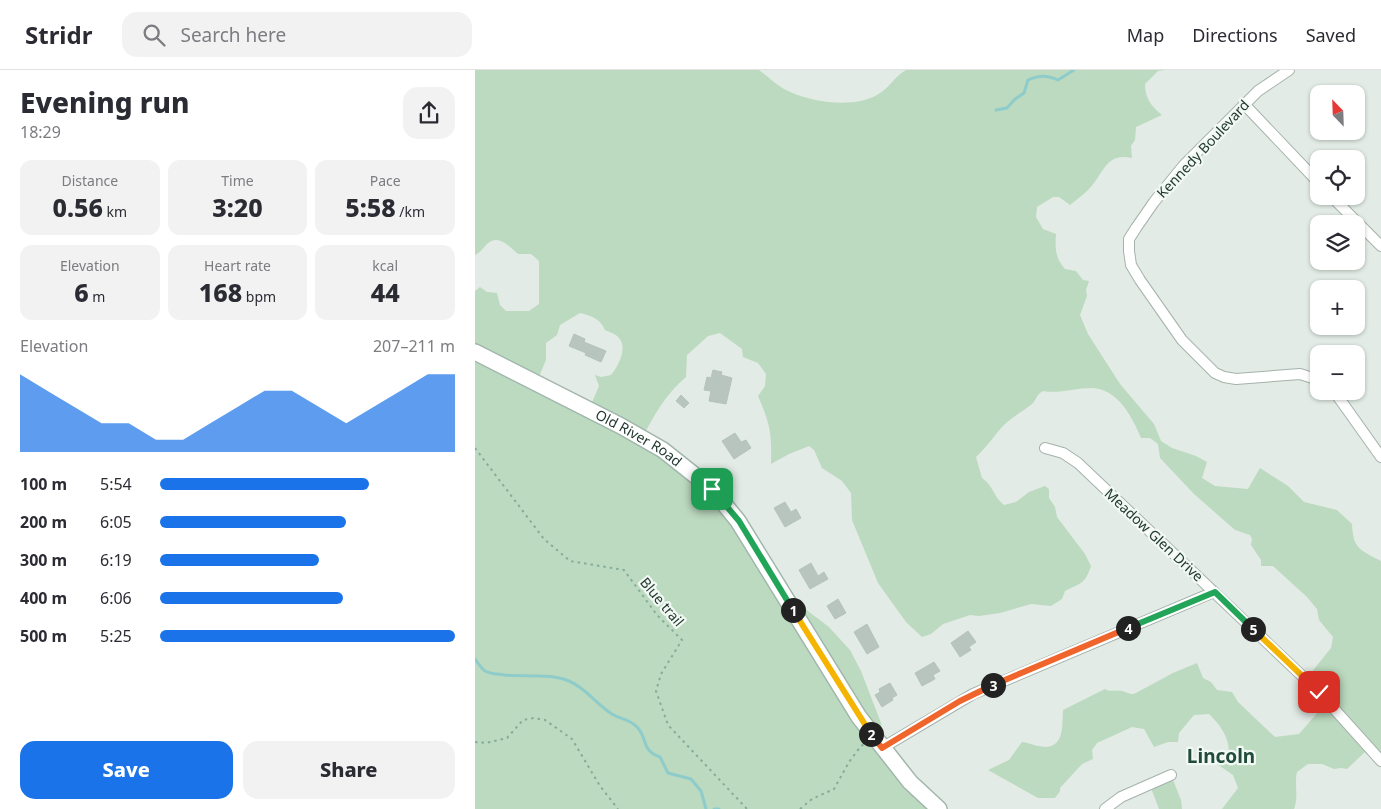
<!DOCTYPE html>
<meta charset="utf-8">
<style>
:root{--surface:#fff;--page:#f2f2f3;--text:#2b2b33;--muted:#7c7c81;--line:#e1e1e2;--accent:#1a73e8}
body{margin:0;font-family:"Noto Sans",sans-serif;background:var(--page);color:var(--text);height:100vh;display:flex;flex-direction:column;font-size:19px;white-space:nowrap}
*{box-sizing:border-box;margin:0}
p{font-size:16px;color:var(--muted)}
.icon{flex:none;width:28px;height:28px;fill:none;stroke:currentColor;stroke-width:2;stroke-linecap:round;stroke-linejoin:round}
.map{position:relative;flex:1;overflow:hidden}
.side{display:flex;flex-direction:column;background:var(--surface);width:475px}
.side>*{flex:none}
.needle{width:32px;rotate:337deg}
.buttons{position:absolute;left:835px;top:15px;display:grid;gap:10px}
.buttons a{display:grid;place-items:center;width:55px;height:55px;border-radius:10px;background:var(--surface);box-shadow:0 1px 4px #0004;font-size:25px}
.pin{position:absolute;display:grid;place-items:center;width:42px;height:42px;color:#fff;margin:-21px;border-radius:10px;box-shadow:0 2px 8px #0006}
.km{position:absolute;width:25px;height:25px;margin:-12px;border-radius:50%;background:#222;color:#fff;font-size:14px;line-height:25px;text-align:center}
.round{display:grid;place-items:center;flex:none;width:52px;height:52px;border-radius:15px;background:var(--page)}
.overview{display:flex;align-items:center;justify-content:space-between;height:85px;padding:0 20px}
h1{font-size:28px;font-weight:800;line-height:38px}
.metrics{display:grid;grid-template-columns:repeat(3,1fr);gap:8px;height:85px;padding:5px 20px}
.metrics div{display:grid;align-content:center;border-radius:12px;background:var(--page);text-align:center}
.metrics b{font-size:25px;font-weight:800}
.metrics small{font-size:14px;font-weight:400}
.metrics p{font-size:14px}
.chart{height:140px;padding:10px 20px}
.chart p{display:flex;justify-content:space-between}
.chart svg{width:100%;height:90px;margin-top:5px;fill:var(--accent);opacity:.7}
.action{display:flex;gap:10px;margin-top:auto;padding:10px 20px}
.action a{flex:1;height:58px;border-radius:15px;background:var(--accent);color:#fff;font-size:20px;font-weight:800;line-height:58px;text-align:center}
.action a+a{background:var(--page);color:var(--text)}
ul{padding:0 20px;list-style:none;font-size:16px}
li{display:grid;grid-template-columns:80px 60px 1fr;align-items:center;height:38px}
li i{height:12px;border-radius:6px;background:var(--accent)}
header{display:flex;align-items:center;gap:30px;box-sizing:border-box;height:70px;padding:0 25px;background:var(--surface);border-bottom:1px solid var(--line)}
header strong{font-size:24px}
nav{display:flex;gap:28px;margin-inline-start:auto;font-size:18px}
.search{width:350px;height:45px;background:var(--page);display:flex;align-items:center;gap:12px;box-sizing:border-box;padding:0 18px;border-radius:15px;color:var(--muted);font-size:19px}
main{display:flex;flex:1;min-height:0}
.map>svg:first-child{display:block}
</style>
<header>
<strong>Stridr</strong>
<div class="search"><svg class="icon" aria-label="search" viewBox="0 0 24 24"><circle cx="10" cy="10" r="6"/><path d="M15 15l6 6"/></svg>Search here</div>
<nav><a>Map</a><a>Directions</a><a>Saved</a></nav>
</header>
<main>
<section class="side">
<div class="overview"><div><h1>Evening run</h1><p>18:29</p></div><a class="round"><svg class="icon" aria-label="share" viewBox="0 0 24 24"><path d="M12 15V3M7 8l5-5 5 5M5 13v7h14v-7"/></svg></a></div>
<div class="metrics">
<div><p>Distance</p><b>0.56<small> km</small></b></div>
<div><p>Time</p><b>3:20</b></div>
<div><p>Pace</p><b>5:58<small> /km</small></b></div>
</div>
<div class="metrics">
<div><p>Elevation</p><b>6<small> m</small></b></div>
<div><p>Heart rate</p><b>168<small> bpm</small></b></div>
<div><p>kcal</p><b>44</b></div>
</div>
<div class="chart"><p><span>Elevation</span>207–211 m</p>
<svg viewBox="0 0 160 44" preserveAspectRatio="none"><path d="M0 44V6L10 14L20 22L30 30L40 30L50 38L60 38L70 30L80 22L90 14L100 14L110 22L120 30L130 22L140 14L150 6L160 6V44z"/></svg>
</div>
<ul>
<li><b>100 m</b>5:54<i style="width:71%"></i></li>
<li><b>200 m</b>6:05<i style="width:63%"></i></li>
<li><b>300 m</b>6:19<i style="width:54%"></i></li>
<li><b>400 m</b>6:06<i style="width:62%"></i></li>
<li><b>500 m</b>5:25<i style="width:100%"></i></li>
</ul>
<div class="action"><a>Save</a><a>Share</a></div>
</section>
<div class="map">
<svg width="906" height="739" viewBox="0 0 906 739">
<rect width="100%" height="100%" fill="#e2ebe5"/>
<g fill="#bcdabf" fill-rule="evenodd">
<path d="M0,0H284C292,6 300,14 309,19C333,32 381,40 405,23C415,17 420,6 431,0H690L683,1L670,14C670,28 676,36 687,45L661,57L660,70L656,76L657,88C630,82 629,104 613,120C608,125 601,130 595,135L584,127H578L562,137L561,147L568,159L581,164C580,178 580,188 590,199L601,201L608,210L614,211L611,220L612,226L605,245L613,264L645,314L679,354L686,371L697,378L721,386L732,392L727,408L740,416L773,419L785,398L813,416L829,432L862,440L877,454C878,479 885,480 906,491V696L891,681L872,699L866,698L859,699L847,694H833L822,702C819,715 824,726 819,739H747L763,718L758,705L742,694L754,686C755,668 746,656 734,644L719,645L704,663L703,672H693L679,677L669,659L657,657L622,673L617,680L618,689L607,694L585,718V721L580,728H563L513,700L534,690L547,672C555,673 563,677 571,677C590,676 587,653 588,640L630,619C636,623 641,619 647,621C652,622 653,624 659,624L698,603L722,593L728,608L736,612L742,620L757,622L763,632L800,667L824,664L850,634L831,609L856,578L858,567L844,550L842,539L832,527L798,496H786V490L776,475L777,469L775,465L760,460L719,424L685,388L683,374L675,368H666C657,346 642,318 616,318C600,318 584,324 568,321C562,324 562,328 558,333C552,339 538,346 530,354C520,364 513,376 501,387L507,408C519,416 518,427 529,435L541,432L554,422L570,416L574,419V428L580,437L582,447L610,484L616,496C610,514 606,513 590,521L587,529L576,536L556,534L525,543L504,546L495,545L468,554L456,564L447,567L431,552L403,513L377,450L376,423L367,411L347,398L339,380L334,376L314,384L296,394C297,363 295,354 283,326L290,316L291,304L283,293L268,287L267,279L245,263L233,266L212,285L211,307C192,323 179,344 168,367L231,415L317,529L354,557L375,580L386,601L406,653L407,662L399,668L460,739H0V221L5,217L12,222L22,223L25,235L31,241H54L64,234V191L56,184H43C35,177 23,163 12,174C8,178 5,183 0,185ZM105,243C116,246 125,248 130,260C134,262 141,264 144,268C153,278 143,297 136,305L126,307L120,305L124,316L115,337L62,311L71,290V273L82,265L85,255Z"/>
<polygon points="698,710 706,730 707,739 684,739 676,718"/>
</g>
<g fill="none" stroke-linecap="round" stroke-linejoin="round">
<g stroke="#8ecccb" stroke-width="3">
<path d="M521,40L532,38L540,29L549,23L553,10C564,5 572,5 583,10L599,0"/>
<path d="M0,589C3,593 6,598 10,601C15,604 23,604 29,605C50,607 74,603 94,611C111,618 121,634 137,644C146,650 154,648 163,658C173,670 166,680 185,687L193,703L216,709L226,721L231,739"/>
<polyline points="239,739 244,739"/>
</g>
</g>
<g fill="#b7c5be" stroke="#b5c4bb">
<polygon points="99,264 110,269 109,272 131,281 126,292 110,285 111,283 94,276"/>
<polygon points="238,300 247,302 246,305 257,308 251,334 234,331 236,321 229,320 232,307 236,308"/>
<polygon points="206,325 214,333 209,338 201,331"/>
<polygon points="260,363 266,372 271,370 276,378 259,389 247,371"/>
<polygon points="310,432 316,442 321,439 326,448 310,457 299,438"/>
<polygon points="336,493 343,506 349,502 353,509 335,519 324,500"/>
<polygon points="363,529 371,543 360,549 352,536"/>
<polygon points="392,554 404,577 392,584 379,562"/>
<polygon points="493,561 501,572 494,577 496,580 485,587 476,573"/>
<polygon points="459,592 465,601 458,605 460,609 447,616 440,603"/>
<polygon points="415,613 422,625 417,628 418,630 407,637 400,625 405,622 404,619"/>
</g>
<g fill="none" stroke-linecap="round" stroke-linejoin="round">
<defs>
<g id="minor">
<polyline points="814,0 783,21 709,95 679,132 661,158 654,169 654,181 656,195 665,210 707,270 740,303 749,307 761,309 825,304 844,310"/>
<polyline points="769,34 844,113"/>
<polyline points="856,126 906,176"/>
<polyline points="859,321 906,387"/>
<polyline points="570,378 588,383 603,393 844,622 906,691"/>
<polyline points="407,678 498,624 739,522"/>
<polyline points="630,739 646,727 696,705"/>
</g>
<g id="secondary">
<path id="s1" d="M0,282L146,356L188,380L237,419L263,451L384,647L435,712L464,739"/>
</g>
</defs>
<use href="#minor" stroke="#a5b2ab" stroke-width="12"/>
<use href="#secondary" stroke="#a1b6ab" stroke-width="18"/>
<g stroke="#85ac99" stroke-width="2" stroke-dasharray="2.5 4" stroke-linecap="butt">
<polyline points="0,378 69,469 95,491 149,500 182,545 207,570 186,604 181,621 193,655 272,739"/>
<polyline points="0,672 11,673 32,668 48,650 59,648 70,650 97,669 125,716 143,739"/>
<polyline points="325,739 337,729 359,719 374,692 386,676 391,673"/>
</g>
<use href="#minor" stroke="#fff" stroke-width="10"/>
<use href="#secondary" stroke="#fff" stroke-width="15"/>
</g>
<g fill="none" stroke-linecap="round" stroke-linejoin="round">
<defs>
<polyline id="split-1" points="237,419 264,451 318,540"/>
<polyline id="split-2" points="318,540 396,664"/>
<polyline id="split-3" points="396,664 407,678 485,631 518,615"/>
<polyline id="split-4" points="518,615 653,558"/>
<polyline id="split-5" points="653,558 740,522 778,559"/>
<polyline id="split-6" points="778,559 844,622"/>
</defs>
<use href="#split-1" stroke="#fff" stroke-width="10"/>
<use href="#split-2" stroke="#fff" stroke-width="10"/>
<use href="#split-3" stroke="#fff" stroke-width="10"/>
<use href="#split-4" stroke="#fff" stroke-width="10"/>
<use href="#split-5" stroke="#fff" stroke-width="10"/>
<use href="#split-6" stroke="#fff" stroke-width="10"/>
<use href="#split-1" stroke="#22a559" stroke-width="6"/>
<use href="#split-2" stroke="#f5b400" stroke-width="6"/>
<use href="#split-3" stroke="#f0652b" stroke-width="6"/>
<use href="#split-4" stroke="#f0652b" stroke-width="6"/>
<use href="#split-5" stroke="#22a559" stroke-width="6"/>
<use href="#split-6" stroke="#f5b400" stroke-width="6"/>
</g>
<g text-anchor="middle" stroke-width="4.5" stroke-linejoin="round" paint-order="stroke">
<g font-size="14" fill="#233a30" stroke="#f2f8f4">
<text transform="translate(728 79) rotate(-47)" y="5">Kennedy Boulevard</text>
<text dy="5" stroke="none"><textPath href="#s1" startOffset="185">Old River Road</textPath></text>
<text transform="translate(679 465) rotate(43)" y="5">Meadow Glen Drive</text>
<text transform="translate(187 532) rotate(50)" y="5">Blue trail</text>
</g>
<g font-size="19" font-weight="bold" fill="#214b3a" stroke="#f2f8f4">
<text x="746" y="693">Lincoln</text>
</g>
</g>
</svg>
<div class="buttons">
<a><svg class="needle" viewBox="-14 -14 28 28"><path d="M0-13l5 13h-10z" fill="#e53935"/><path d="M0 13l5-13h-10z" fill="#7c7c81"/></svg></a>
<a><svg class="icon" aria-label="locate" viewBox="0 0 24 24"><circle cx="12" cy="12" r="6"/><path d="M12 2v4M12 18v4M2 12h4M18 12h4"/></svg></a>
<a><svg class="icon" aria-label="layers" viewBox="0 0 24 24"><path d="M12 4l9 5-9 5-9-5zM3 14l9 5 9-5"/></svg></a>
<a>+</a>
<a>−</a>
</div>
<div class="pin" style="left:237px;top:419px;background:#1e9e55"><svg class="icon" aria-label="arrive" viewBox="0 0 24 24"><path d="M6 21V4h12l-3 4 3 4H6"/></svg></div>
<div class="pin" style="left:844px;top:622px;background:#d93025"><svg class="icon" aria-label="check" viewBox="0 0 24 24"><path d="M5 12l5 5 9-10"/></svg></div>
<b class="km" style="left:318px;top:540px">1</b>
<b class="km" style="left:396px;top:664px">2</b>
<b class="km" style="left:518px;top:615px">3</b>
<b class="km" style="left:653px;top:558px">4</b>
<b class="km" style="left:778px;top:559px">5</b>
</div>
</main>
